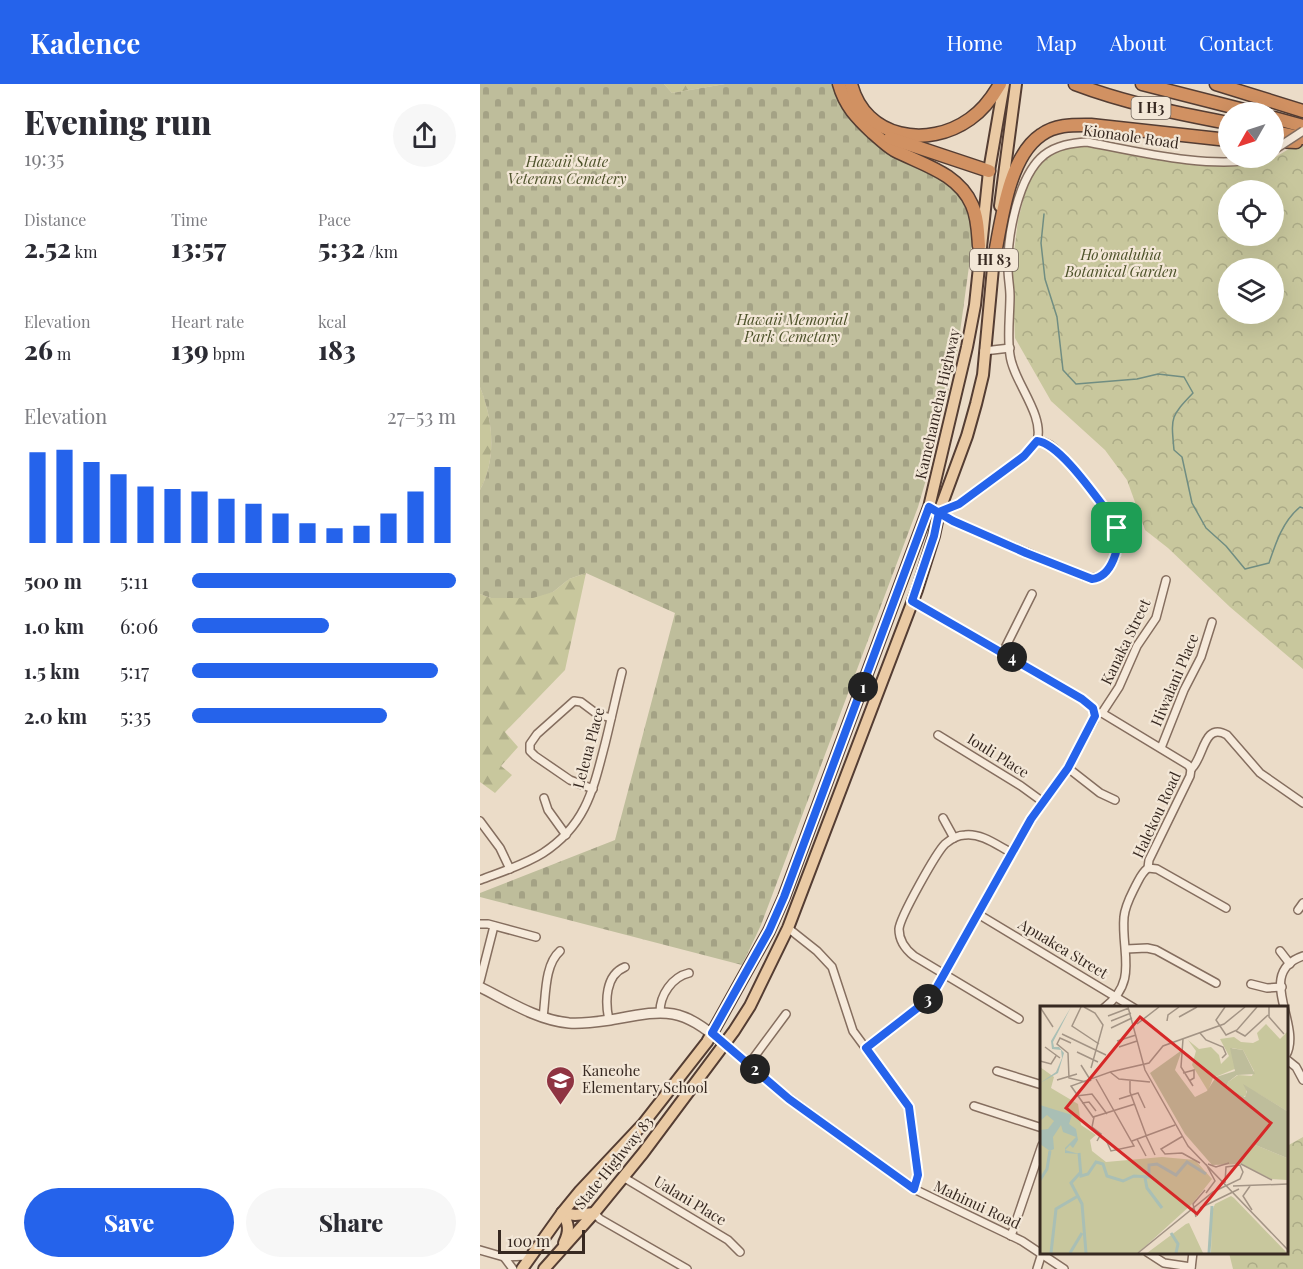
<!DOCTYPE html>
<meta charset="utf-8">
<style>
:root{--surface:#fff;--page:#f7f7f7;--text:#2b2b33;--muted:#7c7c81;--accent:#2563eb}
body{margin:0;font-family:"Playfair Display",serif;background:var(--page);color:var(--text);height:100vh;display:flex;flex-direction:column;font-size:22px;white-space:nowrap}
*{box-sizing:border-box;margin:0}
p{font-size:20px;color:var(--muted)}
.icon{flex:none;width:33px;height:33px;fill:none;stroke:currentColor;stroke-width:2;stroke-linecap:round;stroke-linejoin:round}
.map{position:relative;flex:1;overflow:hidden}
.side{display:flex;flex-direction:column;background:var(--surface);width:480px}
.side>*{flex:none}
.needle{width:39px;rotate:231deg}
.fabs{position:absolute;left:738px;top:18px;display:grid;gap:12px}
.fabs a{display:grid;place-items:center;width:66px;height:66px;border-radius:50%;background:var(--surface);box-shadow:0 6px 24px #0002;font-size:30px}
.scale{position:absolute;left:18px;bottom:15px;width:87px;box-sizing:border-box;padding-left:6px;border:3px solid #372921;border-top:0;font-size:16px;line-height:21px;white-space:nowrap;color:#372921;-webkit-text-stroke:4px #f3e7d7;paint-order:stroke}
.pin{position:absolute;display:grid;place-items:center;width:51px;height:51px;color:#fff;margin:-26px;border-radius:12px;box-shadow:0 3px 9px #0006}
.km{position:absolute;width:30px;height:30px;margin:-15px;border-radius:50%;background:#222;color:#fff;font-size:16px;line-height:30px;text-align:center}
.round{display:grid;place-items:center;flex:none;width:63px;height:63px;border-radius:32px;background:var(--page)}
.summary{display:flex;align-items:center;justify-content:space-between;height:102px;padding:0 24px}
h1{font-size:33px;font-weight:800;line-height:45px}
.stats{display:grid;grid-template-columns:repeat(3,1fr);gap:9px;height:102px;padding:6px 24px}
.stats div{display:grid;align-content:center}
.stats b{font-size:26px;font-weight:800}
.stats small{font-size:16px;font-weight:400}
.stats p{font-size:16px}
.chart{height:168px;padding:12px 24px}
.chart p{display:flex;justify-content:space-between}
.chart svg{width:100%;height:108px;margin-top:6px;stroke:var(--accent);stroke-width:6}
.button{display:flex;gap:12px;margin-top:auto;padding:12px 24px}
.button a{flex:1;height:69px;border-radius:36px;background:var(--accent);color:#fff;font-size:24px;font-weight:800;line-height:69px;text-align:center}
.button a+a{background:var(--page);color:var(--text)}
ul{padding:0 24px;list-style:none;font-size:20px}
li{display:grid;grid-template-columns:96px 72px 1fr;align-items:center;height:45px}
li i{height:15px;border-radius:8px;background:var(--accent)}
header{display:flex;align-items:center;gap:36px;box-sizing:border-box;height:84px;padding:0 30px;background:var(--accent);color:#fff}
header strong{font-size:28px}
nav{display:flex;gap:33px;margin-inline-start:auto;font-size:21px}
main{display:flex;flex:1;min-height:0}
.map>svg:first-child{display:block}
</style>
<header>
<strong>Kadence</strong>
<nav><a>Home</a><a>Map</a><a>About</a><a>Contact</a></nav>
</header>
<main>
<section class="side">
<div class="summary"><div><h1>Evening run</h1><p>19:35</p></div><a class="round"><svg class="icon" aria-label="share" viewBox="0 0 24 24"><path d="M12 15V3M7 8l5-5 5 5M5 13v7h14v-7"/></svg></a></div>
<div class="stats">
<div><p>Distance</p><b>2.52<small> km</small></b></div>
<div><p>Time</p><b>13:57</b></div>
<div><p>Pace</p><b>5:32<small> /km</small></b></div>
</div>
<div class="stats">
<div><p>Elevation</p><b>26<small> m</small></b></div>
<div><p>Heart rate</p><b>139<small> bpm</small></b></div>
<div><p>kcal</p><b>183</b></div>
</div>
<div class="chart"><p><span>Elevation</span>27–53 m</p>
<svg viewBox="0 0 160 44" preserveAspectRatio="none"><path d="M5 44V7M15 44V6M25 44V11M35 44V16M45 44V21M55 44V22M65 44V23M75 44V26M85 44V28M95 44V32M105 44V36M115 44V38M125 44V37M135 44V32M145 44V23M155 44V13"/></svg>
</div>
<ul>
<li><b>500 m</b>5:11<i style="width:100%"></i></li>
<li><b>1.0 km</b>6:06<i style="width:52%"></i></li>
<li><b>1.5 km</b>5:17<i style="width:93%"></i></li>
<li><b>2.0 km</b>5:35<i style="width:74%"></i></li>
</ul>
<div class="button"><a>Save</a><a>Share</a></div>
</section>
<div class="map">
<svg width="823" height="1185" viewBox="0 0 823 1185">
<defs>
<pattern id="forest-firs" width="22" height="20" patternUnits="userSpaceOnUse" patternTransform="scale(1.5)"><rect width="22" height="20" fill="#c8c79d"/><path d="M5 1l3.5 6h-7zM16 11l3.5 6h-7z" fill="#acab87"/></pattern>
<pattern id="cemetery-stones" width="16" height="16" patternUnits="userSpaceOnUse" patternTransform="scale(1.5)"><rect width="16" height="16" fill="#bebd9b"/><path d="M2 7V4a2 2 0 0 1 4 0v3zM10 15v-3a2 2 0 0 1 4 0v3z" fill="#a4a285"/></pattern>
<pattern id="park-crowns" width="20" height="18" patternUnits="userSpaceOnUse" patternTransform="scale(1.5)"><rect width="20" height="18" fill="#c8c79d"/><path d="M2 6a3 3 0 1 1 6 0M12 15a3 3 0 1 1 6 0" fill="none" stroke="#acab87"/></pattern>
</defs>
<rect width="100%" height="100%" fill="#ebdcc8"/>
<g fill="url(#forest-firs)">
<polygon points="184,0 245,0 192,9"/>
<path d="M0,303C13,335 17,375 0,406Z"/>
<polygon points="106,489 85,586 25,648 38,663 21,682 32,691 15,709 0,698 0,510 11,514 73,508 89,495"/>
</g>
<path fill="url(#cemetery-stones)" d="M0,0H184L192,9L245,0H354L411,70L470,101L488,121L493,153L477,270L450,382L438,423L281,841L262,881L0,813V809L135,756L195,529L106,489L89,495L73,508L53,514H11L0,510V406C17,375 13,335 0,303Z"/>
<g fill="url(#park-crowns)" fill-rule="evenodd">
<path d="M817,60L823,62V585L750,523L688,464L665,446L647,396L625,366L571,317L535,254L532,184L538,136L547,102L557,83L566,74L583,64L606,61L683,76L757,81L772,79L794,74ZM748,106H794V152H748ZM748,184H794V230H748Z"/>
<polygon points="823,1053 823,1185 753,1185 749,1169 806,1168 807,1062"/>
</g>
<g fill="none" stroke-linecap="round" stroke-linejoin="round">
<path stroke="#708d82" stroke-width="1.5" d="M564,130L561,159L565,195L577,233L583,286L596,300L657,295L678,290L704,293L713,309C690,333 691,333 694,366L702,373L712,419L726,444L746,462L765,485L789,479C796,458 803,437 820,423L823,424"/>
<defs>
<g id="minor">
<polyline points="504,267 530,264"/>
<path d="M459,428C466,425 474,423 480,419C492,411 554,367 557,357C565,331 533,297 530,271C527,253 530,231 530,212C530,203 528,194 528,185C527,152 538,92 564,71C577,61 592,59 607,58C659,68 732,86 783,74"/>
<path d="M459,428L473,437L605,493C630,500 643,464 637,444C634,432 585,373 574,364C568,359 564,357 557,357"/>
<polyline points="432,517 602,615 613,624 615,629"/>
<polyline points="523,568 552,510"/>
<polyline points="620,629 622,629 708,681 711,685"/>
<polyline points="622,629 639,603 657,562 676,534 686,496"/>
<polyline points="458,651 541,702 563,718"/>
<polyline points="681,664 704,606 721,573 732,538"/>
<polyline points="588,684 620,709 635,716"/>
<path d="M711,685C724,675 723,637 747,651L780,689L823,719"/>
<polyline points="113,705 90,696 55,672 50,667 50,660 57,650 94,617 101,618 117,630 131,634"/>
<polyline points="64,714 68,726 86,751"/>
<polyline points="463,734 474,754"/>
<polyline points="0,737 20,764 30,785"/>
<path d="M532,769C518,762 502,749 485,751C478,751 471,755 465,760C456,769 420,833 419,845C419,856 425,865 434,872L539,935"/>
<polyline points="668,784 677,785 746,824"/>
<path d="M0,796C21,788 44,781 63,769C106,741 113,706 125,660C131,636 136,612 142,588"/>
<polyline points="818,826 823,819"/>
<polyline points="498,830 654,924"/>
<polyline points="0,840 8,840 56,853"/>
<polyline points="308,844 337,867 352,883 373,947 429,1023 438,1091 434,1105 542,1157 584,1185"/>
<polyline points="646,865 667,864 676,866 736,899"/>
<polyline points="800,867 810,880"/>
<polyline points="0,897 14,842"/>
<polyline points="771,900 787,904 802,903"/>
<path d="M624,924C659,897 641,869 644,833C645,822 650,813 655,803C659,796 661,789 668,784L669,776L710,692L711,685"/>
<path d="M180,928C180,911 192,893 209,889"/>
<path d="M63,933C66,913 64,881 80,867"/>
<path d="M129,936C125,918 125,891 145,883"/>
<polyline points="244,960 302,1009 434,1105"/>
<polyline points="386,964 440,922 454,908 551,736 584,690 614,636 615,629"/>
<path d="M806,971C823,941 774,889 823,872"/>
<polyline points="806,975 816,983 823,996"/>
<polyline points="269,980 306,930"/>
<polyline points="517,987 562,1001"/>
<polyline points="494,1022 562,1044"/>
<polyline points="143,1093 248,1156 260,1168"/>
<polyline points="114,1129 120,1135 207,1185"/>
<polyline points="531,1152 562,1061"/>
<polyline points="0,1166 24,1173 51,1172"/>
<polyline points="667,1168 684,1179 711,1183"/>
<polyline points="24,1173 33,1185"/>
<polyline points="557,1185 562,1169"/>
<polyline points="711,1185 713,1168"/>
</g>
<path id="tertiary" d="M0,903C28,917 57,936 89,939C103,940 116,938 130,936C185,926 199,921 244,960"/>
<g id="primary">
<polyline points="520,122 536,0"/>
<path d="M82,1129C89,1139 90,1147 84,1159"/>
<polyline points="82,1129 95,1131 114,1129"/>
<polyline points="42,1185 82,1129 100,1107 163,1040 227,958 289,847 304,813 449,423 487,263 495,221 509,87 524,0"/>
<polyline points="64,1185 114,1129 163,1069 254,947 270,922 308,844 437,506 454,452 459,428 487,352 496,320 503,291 514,173"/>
</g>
<g id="motorway">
<path d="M359,0C365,22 377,34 393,49C400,55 406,61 414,66C443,81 478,89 492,121C498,134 498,149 499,162"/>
<path d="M371,0C385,55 448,65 490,35C503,26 512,14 520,0"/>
<path d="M595,0C645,19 696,29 748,39"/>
<polyline points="662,0 772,28"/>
<polyline points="736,0 823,27"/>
<polyline points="794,34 823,42"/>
<polyline points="794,48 823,54"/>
<polyline points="410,54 509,87"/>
<polyline points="794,57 816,58"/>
<path d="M513,180C521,142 527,74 561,51C576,40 594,41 611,41L748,56"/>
</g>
</defs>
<use href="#minor" stroke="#856e5f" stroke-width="10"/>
<use href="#tertiary" stroke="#856e5f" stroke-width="12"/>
<use href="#primary" stroke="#543d33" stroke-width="14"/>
<use href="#motorway" stroke="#543d33" stroke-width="15"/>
<use href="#minor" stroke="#f6eadb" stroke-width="7"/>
<use href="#tertiary" stroke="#f6eadb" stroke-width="9"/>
<use href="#primary" stroke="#eacaa4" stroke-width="10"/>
<use href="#motorway" stroke="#d19162" stroke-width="12"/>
<defs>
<polyline id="minor-bridge" points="794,66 823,47"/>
</defs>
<use href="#minor-bridge" stroke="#856e5f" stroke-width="10" stroke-linecap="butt"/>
<use href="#minor-bridge" stroke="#f6eadb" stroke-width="7"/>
</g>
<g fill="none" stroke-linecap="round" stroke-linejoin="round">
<defs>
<path id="route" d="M637,444C641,462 632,493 612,495L546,469L473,437L449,423L304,813L289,847L232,949L309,1015L434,1105L438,1091L429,1023L386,964L440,922L454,908L551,735L588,684L615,632L613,624L602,615L432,517L454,452L459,428L479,420L544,372L557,357C580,359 618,416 633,435L637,444"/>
</defs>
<use href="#route" stroke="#fff" stroke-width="12"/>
<use href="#route" stroke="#2563eb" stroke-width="8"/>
</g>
<defs>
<symbol id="school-pin" viewBox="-11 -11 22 30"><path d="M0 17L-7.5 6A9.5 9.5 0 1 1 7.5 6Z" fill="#8f3442" stroke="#f3e7d7"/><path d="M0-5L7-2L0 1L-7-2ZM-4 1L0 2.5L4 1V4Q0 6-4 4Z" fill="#fff"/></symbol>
</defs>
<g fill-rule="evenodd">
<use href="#school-pin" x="64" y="980" width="33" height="45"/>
</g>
<g text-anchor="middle" stroke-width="4.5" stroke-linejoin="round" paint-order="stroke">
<g fill="#f3e7d7" stroke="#6f6258" stroke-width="1.5">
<rect x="651.5" y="13" width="39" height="22" rx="4.5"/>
<rect x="490" y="165" width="48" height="22" rx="4.5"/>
</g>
<g font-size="14" font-weight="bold" fill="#372921">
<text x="671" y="29">I H3</text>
<text x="514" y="181">HI 83</text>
</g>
<g font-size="15" fill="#372921" stroke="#f3e7d7">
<text transform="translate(651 53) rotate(8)" y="5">Kionaole Road</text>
<text transform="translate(458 320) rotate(-77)" y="5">Kamehameha Highway</text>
<text transform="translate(646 558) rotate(-64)" y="5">Kanaka Street</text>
<text transform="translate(695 596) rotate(-67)" y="5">Hiwalani Place</text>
<text transform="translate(109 664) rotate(-75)" y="5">Leleua Place</text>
<text transform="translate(518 672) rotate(32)" y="5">Iouli Place</text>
<text transform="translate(677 731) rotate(-65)" y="5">Halekou Road</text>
<text transform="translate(583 865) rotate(31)" y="5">Apuakea Street</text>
<text transform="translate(134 1079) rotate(-51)" y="5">State Highway 83</text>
<text transform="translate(210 1117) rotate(31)" y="5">Ualani Place</text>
<text transform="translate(497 1121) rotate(25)" y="5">Mahinui Road</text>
</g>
<g font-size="15" font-style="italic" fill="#4d522a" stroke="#f3e7d7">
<text x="87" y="83">Hawaii State<tspan x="87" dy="17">Veterans Cemetery</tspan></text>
<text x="641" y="176">Ho'omaluhia<tspan x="641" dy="17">Botanical Garden</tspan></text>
<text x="312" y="241">Hawaii Memorial<tspan x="312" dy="17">Park Cemetary</tspan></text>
</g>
<g font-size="15" fill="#372921" stroke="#f3e7d7" text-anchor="start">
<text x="102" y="992">Kaneohe<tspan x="102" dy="17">Elementary School</tspan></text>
</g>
</g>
<g transform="translate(560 922)">
<rect width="248" height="248" fill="#ebdcc8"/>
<path d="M191,190L194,192L247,247H171L172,205L175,198ZM149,217L163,247H107L146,218Z" fill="#c8c79d"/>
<path d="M226,18L240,33L247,26V105L217,87L206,84L207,89L202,91L187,83L188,76L198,69L212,70L214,65L203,44L192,42L197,62L173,72L168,85L152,59L156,45L148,34L159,43L171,41L179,49L181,58L189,50L180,33L194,31L201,36L213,37L219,34L217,27ZM213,138L247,152V174L231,173L202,158Z" fill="#c8c79d"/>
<path d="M190,42L203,44L215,68L197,69L188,76L187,83L205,91L207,86L203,78L247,105V152L213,138L202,158L172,159L145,128L110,67L142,44L135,64L155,91L167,85L176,71L195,65Z" fill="#bebd9b"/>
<path d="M0,61L14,71L11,82L38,98L41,119L56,129L50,134L52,145L66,156L122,151L155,154L172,173L152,198L98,247H0Z" fill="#c8c79d"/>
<path d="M31,1L13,36L14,41H19L24,47L18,67L0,77L16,66L22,52L21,44L12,43L11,35ZM0,99L32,109L29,118L36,123L38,134L33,142L30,139L25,144L39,148L25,147V142L36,131L23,126L21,119L13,131L14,143L10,145L0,138V124L8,123L14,115L7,109L0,115Z" fill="#a9bfb5"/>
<path fill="none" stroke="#a9bfb5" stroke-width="3" d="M39,147L41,170L48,168L56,156L63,158L67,170L83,175L94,170L109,171V159L117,158L136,169L147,156L166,168M40,167L31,177L42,198L46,247M105,172L107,182L122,202M0,174L7,163L10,145M131,227L138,238L136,247M11,247L16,203L38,190M30,247L42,227M169,247L172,200"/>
<path fill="none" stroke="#a39485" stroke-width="1.5" d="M0,1L13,21M41,1L32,20L59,38M44,1L55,7L63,19L51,62M88,1L105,64L148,140L248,244M185,1L176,14L186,29L197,24L217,1M229,1V11L244,28M68,10L89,2M139,11L157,1M71,15L91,7M127,15L128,9L139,1M97,18L119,1M71,22L92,12M196,25L205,30L228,9M160,27L166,34L183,41L186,48L182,52M22,28L66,49M143,33L141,61L153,80M77,35L96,29M31,37L20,32L17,38L28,47L29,72L46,76M5,41L20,52M79,41L97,35M37,46L58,56M0,55L11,58L16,50M41,59L51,75M70,66L109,57L123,40L184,18L205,1M143,67L154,64V72L149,75M56,73L94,140L71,145L66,134M17,74L37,68M90,74V86L106,129M36,90L52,88L67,108M79,93L98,87L105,102M42,97L49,96L56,105M95,98L53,111L31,80L70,66L79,73L110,76M54,111L52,121L61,128L57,135M106,130L115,149M97,133L106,150M92,135L135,119M142,147L160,157M142,147L125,148L121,143L143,130M166,158L175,175L166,187M168,158L176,161L189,157M201,158L232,174M193,180L248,178M210,180L203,190L212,204M160,202L199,183M156,211L153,198L165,184M98,247L173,186L200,173L203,166L200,159L186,161L185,177"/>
<path fill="#d62828" fill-opacity="0.15" stroke="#d62828" stroke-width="3" d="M100,11L231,117L157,208L26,102Z"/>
<rect width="248" height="248" fill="none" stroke="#372921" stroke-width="3"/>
</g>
</svg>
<div class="fabs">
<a><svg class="needle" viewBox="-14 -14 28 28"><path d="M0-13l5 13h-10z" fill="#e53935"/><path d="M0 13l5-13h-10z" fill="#7c7c81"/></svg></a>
<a><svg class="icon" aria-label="locate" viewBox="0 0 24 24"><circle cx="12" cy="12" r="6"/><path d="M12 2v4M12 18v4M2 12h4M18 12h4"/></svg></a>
<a><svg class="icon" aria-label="layers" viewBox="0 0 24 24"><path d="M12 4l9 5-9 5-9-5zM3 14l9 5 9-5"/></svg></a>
</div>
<div class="scale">100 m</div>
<div class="pin" style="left:637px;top:444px;background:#1e9e55"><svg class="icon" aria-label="arrive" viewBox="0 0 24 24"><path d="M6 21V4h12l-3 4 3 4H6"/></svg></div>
<b class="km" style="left:383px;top:603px">1</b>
<b class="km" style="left:275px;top:985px">2</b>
<b class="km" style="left:448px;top:915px">3</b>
<b class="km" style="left:532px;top:573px">4</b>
</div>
</main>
